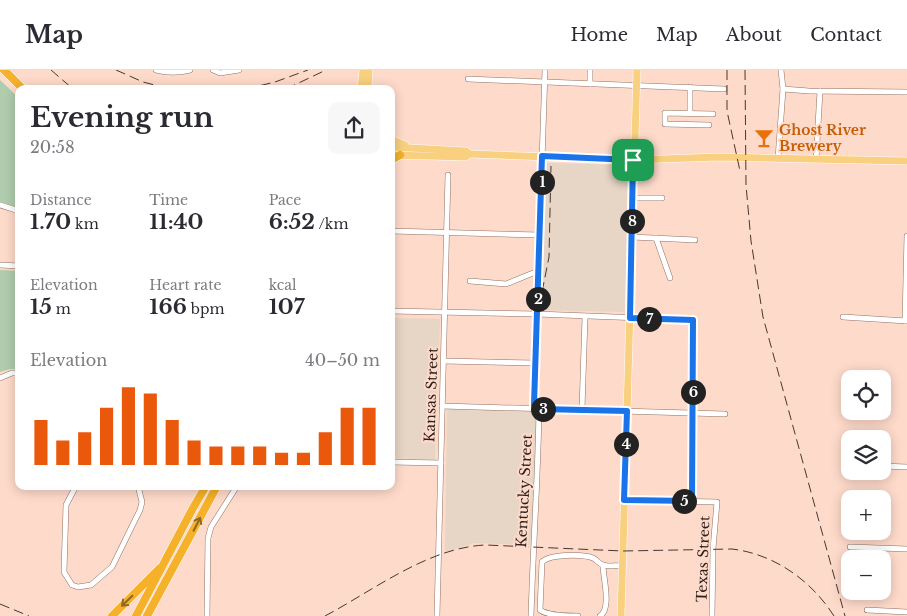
<!DOCTYPE html>
<meta charset="utf-8">
<style>
:root{--surface:#fff;--page:#f7f7f7;--text:#2b2b33;--muted:#7c7c81;--line:#e1e1e2;--accent:#ea580c}
body{margin:0;font-family:"Libre Baskerville",serif;background:var(--page);color:var(--text);height:100vh;display:flex;flex-direction:column;font-size:19px;white-space:nowrap}
*{box-sizing:border-box;margin:0}
p{font-size:16px;color:var(--muted)}
.icon{flex:none;width:28px;height:28px;fill:none;stroke:currentColor;stroke-width:2;stroke-linecap:round;stroke-linejoin:round}
.map{position:relative;flex:1;overflow:hidden}
.details{position:absolute;left:15px;top:15px;width:380px;height:405px;display:flex;flex-direction:column;background:var(--surface);border-radius:10px;box-shadow:0 2px 12px #0003}
.details>*{flex:none}
.buttons{position:absolute;left:841px;top:300px;display:grid;gap:10px}
.buttons a{display:grid;place-items:center;width:50px;height:50px;border-radius:10px;background:var(--surface);box-shadow:0 2px 12px #0003;font-size:25px}
.pin{position:absolute;display:grid;place-items:center;width:42px;height:42px;color:#fff;margin:-21px;border-radius:10px;box-shadow:0 2px 8px #0006}
.km{position:absolute;width:25px;height:25px;margin:-12px;border-radius:50%;background:#222;color:#fff;font-size:14px;line-height:25px;text-align:center}
.round{display:grid;place-items:center;flex:none;width:52px;height:52px;border-radius:10px;background:var(--page)}
.head{display:flex;align-items:center;justify-content:space-between;height:85px;padding:0 15px}
h1{font-size:28px;font-weight:800;line-height:38px}
.stats{display:grid;grid-template-columns:repeat(3,1fr);gap:8px;height:85px;padding:5px 15px}
.stats div{display:grid;align-content:center}
.stats b{font-size:21px;font-weight:800}
.stats small{font-size:14px;font-weight:400}
.stats p{font-size:14px}
.chart{height:140px;padding:10px 15px}
.chart p{display:flex;justify-content:space-between}
.chart svg{width:100%;height:90px;margin-top:5px;stroke:var(--accent);stroke-width:6}
header{display:flex;align-items:center;gap:30px;box-sizing:border-box;height:70px;padding:0 25px;background:var(--surface);border-bottom:1px solid var(--line)}
header strong{font-size:24px}
nav{display:flex;gap:28px;margin-inline-start:auto;font-size:18px}
.map>svg:first-child{display:block}
</style>
<header>
<strong>Map</strong>
<nav><a>Home</a><a>Map</a><a>About</a><a>Contact</a></nav>
</header>
<div class="map">
<svg width="907" height="546" viewBox="0 0 907 546">
<rect width="100%" height="100%" fill="#fedaca"/>
<g fill="#e7d5c5">
<polygon points="543,93 629,95 625,242 540,240"/>
<polygon points="391,248 440,249 435,390 391,388"/>
<polygon points="447,338 538,341 531,475 475,473 445,482"/>
</g>
<g fill="#afccad">
<polygon points="0,10 19,28 19,138 0,132"/>
<polygon points="0,200 19,201 19,299 10,299 0,302"/>
</g>
<g fill="none" stroke-linecap="round" stroke-linejoin="round">
<defs>
<g id="minor">
<path d="M156,0C168,3 178,3 190,0"/>
<polyline points="213,0 220,3 239,0"/>
<polyline points="468,9 724,19"/>
<polyline points="590,14 590,0"/>
<polyline points="783,19 809,21 907,22"/>
<polyline points="690,43 690,17"/>
<polyline points="709,55 665,54 665,43 713,44"/>
<polyline points="778,89 783,19 781,0"/>
<polyline points="816,90 820,21"/>
<polyline points="633,128 662,128"/>
<polyline points="0,135 19,141"/>
<polyline points="391,161 540,165"/>
<polyline points="632,167 695,170"/>
<polyline points="656,168 670,208"/>
<polyline points="0,195 19,196"/>
<polyline points="470,211 506,214 538,201"/>
<polyline points="391,241 537,244 693,250 692,431"/>
<polyline points="843,247 907,251"/>
<polyline points="905,251 907,166"/>
<polyline points="444,291 535,293"/>
<polyline points="0,308 12,303 19,303"/>
<polyline points="442,336 725,344"/>
<polyline points="582,339 585,247"/>
<polyline points="391,392 441,393"/>
<polyline points="882,396 907,397"/>
<polyline points="76,416 66,435 64,502 72,515 78,517 91,515 112,497 140,440 142,432 138,416"/>
<polyline points="624,430 717,432 713,479 712,546"/>
<polyline points="850,477 907,479"/>
<polyline points="867,540 907,542"/>
<polyline points="207,546 208,468 211,457 237,416"/>
<polyline points="437,546 448,105"/>
<path d="M531,546C533,477 538,408 539,339L534,335L545,0"/>
<path d="M578,546C567,546 548,546 540,540L542,492C550,484 582,484 593,488C597,490 599,494 603,495C608,497 617,495 623,496"/>
<path d="M600,546C612,538 603,508 603,495"/>
</g>
<g id="major">
<polyline points="361,19 363,0"/>
<polyline points="368,19 369,0"/>
<polyline points="391,69 405,75"/>
<polyline points="391,77 466,81 470,84 633,90 719,87 907,91"/>
<polyline points="391,85 465,87 470,84"/>
<polyline points="621,546 637,0"/>
</g>
<g id="highway">
<polyline points="4,0 23,19"/>
<polyline points="391,90 400,85"/>
<polyline points="112,546 159,499"/>
<polyline points="136,546 193,438 206,416"/>
<polyline points="147,546 217,416"/>
</g>
</defs>
<use href="#minor" stroke="#917263" stroke-width="6"/>
<use href="#major" stroke="#fff" stroke-width="8"/>
<use href="#highway" stroke="#fff" stroke-width="9"/>
<use href="#minor" stroke="#fff" stroke-width="5"/>
<use href="#major" stroke="#f8d07f" stroke-width="7"/>
<use href="#highway" stroke="#f4b129" stroke-width="8"/>
<g stroke="#473730" stroke-width="1" stroke-dasharray="10 5" stroke-linecap="butt">
<polyline points="51,0 73,19"/>
<polyline points="116,0 143,12 170,19"/>
<polyline points="727,0 727,41 740,101"/>
<polyline points="745,0 746,115 751,171 763,247 845,546"/>
<polyline points="246,19 275,12 308,0"/>
<polyline points="286,19 326,0"/>
<polyline points="542,222 549,187 551,96"/>
<polyline points="0,534 29,546"/>
<path d="M325,546C374,520 429,477 486,475L623,481L732,479C774,484 811,510 834,546"/>
</g>
</g>
<defs><path id="oneway-shaft" d="M-6 0H5M1.5-3L5.5 0L1.5 3" fill="none" stroke-width="1.6" stroke-linecap="round" stroke-linejoin="round" transform="scale(1.25)"/></defs>
<g stroke="#906822">
<use href="#oneway-shaft" transform="translate(197 454) rotate(-63)"/>
<use href="#oneway-shaft" transform="translate(127 531) rotate(136)"/>
</g>
<g fill="none" stroke-linecap="round" stroke-linejoin="round">
<defs>
<polygon id="route" points="542,86 633,90 630,248 693,250 692,431 624,430 627,341 540,339 534,335"/>
</defs>
<use href="#route" stroke="#fff" stroke-width="10"/>
<use href="#route" stroke="#1a73e8" stroke-width="6"/>
</g>
<defs>
<symbol id="bar-bare" viewBox="-9 -9 18 18"><path d="M-6-5H6L.8 .8V4.5H3.5V6h-7V4.5H-.8V.8Z" fill="#e8710a" stroke="#fedaca" stroke-width="2.5" paint-order="stroke"/></symbol>
</defs>
<g fill-rule="evenodd">
<use href="#bar-bare" x="750" y="54" width="28" height="28"/>
</g>
<g text-anchor="middle" stroke-width="4" stroke-linejoin="round" paint-order="stroke">
<g font-size="14" font-weight="bold" fill="#c56008" stroke="#fedaca" text-anchor="start">
<text x="779" y="65">Ghost River<tspan x="779" dy="16">Brewery</tspan></text>
</g>
<g font-size="14" fill="#2d201a" stroke="#fedaca">
<text transform="translate(431 325) rotate(-88)" y="5">Kansas Street</text>
<text transform="translate(524 421) rotate(-87)" y="5">Kentucky Street</text>
<text transform="translate(703 489) rotate(-88)" y="5">Texas Street</text>
</g>
</g>
</svg>
<div class="buttons">
<a><svg class="icon" aria-label="locate" viewBox="0 0 24 24"><circle cx="12" cy="12" r="6"/><path d="M12 2v4M12 18v4M2 12h4M18 12h4"/></svg></a>
<a><svg class="icon" aria-label="layers" viewBox="0 0 24 24"><path d="M12 4l9 5-9 5-9-5zM3 14l9 5 9-5"/></svg></a>
<a>+</a>
<a>−</a>
</div>
<div class="pin" style="left:633px;top:90px;background:#1e9e55"><svg class="icon" aria-label="arrive" viewBox="0 0 24 24"><path d="M6 21V4h12l-3 4 3 4H6"/></svg></div>
<b class="km" style="left:542px;top:112px">1</b>
<b class="km" style="left:538px;top:229px">2</b>
<b class="km" style="left:543px;top:339px">3</b>
<b class="km" style="left:626px;top:374px">4</b>
<b class="km" style="left:684px;top:431px">5</b>
<b class="km" style="left:693px;top:322px">6</b>
<b class="km" style="left:649px;top:249px">7</b>
<b class="km" style="left:632px;top:151px">8</b>
<section class="details">
<div class="head"><div><h1>Evening run</h1><p>20:58</p></div><a class="round"><svg class="icon" aria-label="share" viewBox="0 0 24 24"><path d="M12 15V3M7 8l5-5 5 5M5 13v7h14v-7"/></svg></a></div>
<div class="stats">
<div><p>Distance</p><b>1.70<small> km</small></b></div>
<div><p>Time</p><b>11:40</b></div>
<div><p>Pace</p><b>6:52<small> /km</small></b></div>
</div>
<div class="stats">
<div><p>Elevation</p><b>15<small> m</small></b></div>
<div><p>Heart rate</p><b>166<small> bpm</small></b></div>
<div><p>kcal</p><b>107</b></div>
</div>
<div class="chart"><p><span>Elevation</span>40–50 m</p>
<svg viewBox="0 0 160 44" preserveAspectRatio="none"><path d="M5 44V22M15 44V32M25 44V28M35 44V16M45 44V6M55 44V9M65 44V22M75 44V32M85 44V35M95 44V35M105 44V35M115 44V38M125 44V38M135 44V28M145 44V16M155 44V16"/></svg>
</div>
</section>
</div>
